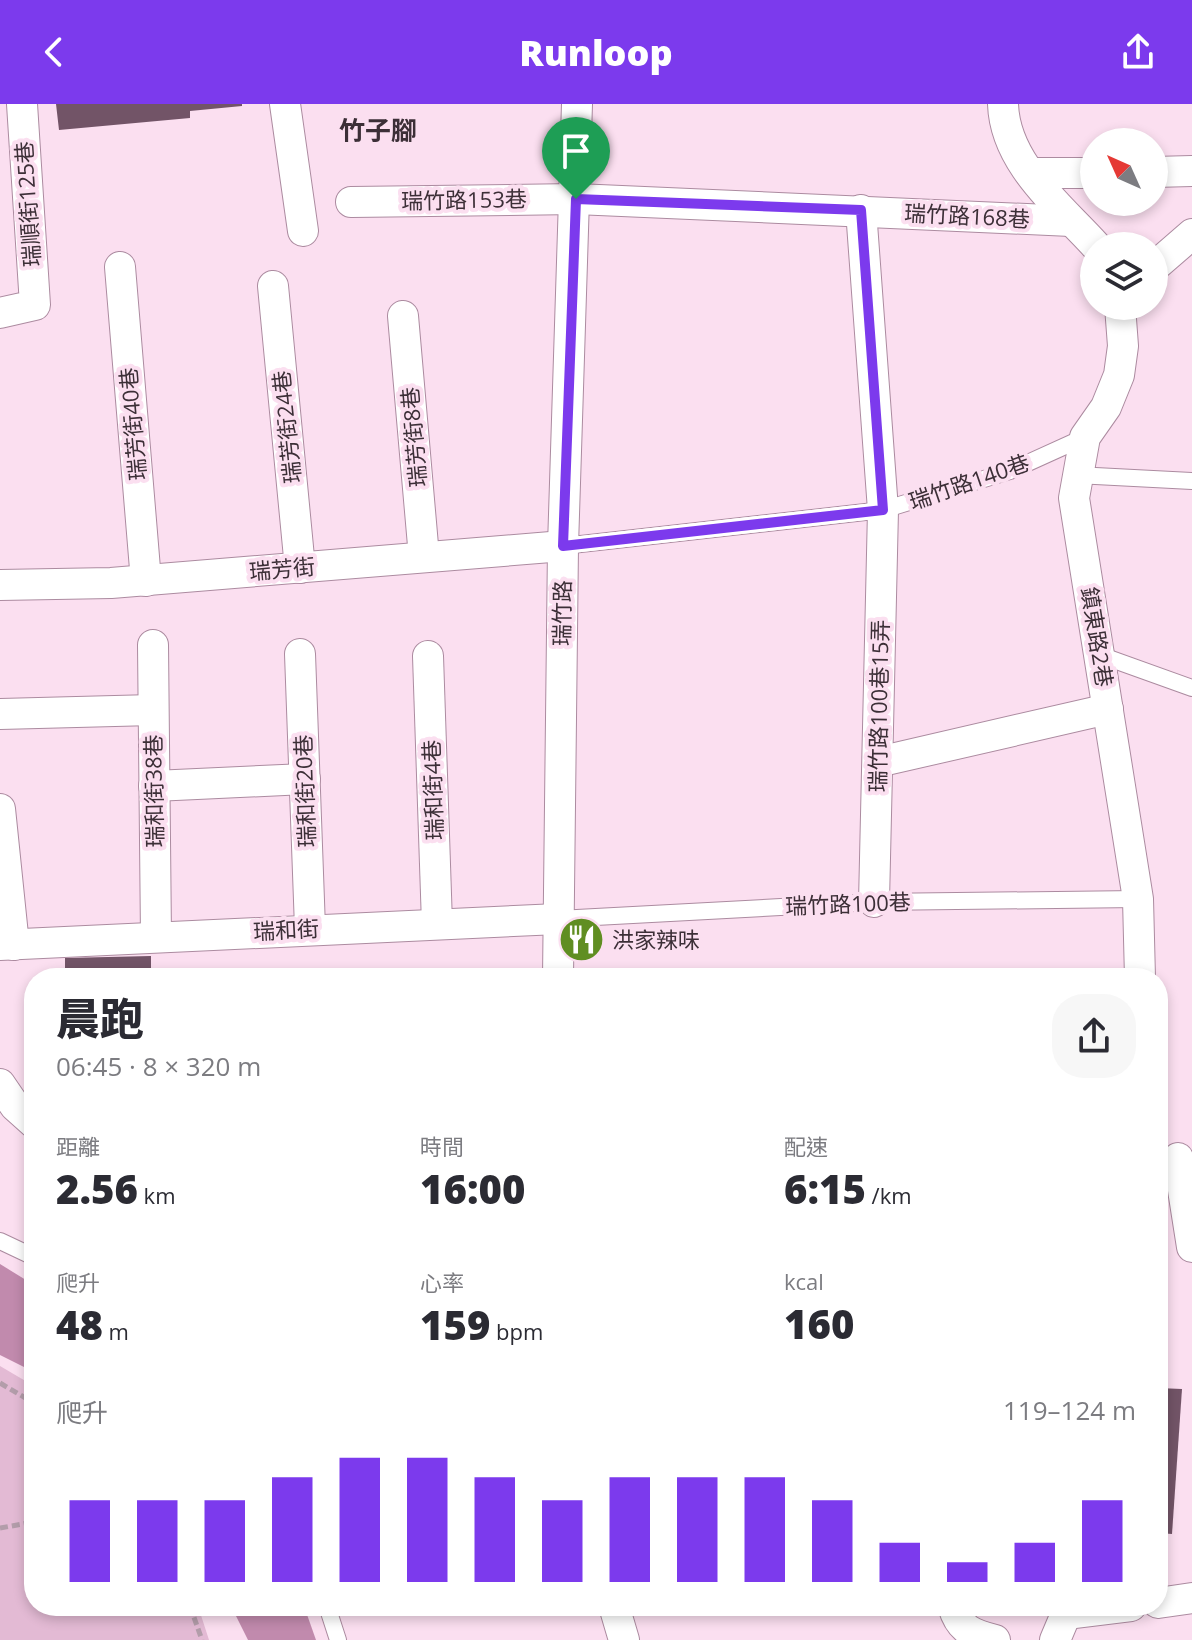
<!DOCTYPE html>
<html lang="zh-TW">
<meta charset="utf-8">
<style>
:root{--surface:#fff;--page:#f7f7f7;--text:#2b2b33;--muted:#7c7c81;--accent:#7c3aed}
body{margin:0;font-family:"Open Sans","Noto Sans TC",sans-serif;background:var(--page);color:var(--text);height:100vh;display:flex;flex-direction:column;font-size:30px;white-space:nowrap}
*{box-sizing:border-box;margin:0}
p{font-size:26px;color:var(--muted)}
.icon{flex:none;width:44px;height:44px;fill:none;stroke:currentColor;stroke-width:2;stroke-linecap:round;stroke-linejoin:round}
.map{position:relative;flex:1;overflow:hidden}
.panel{position:absolute;left:24px;top:864px;width:1144px;height:648px;display:flex;flex-direction:column;background:var(--surface);border-radius:32px;box-shadow:0 4px 12px #0003}
.panel>*{flex:none}
.needle{width:52px;rotate:315deg}
.buttons{position:absolute;left:1080px;top:24px;display:grid;gap:16px}
.buttons a{display:grid;place-items:center;width:88px;height:88px;border-radius:50%;background:var(--surface);box-shadow:0 4px 12px #0003;font-size:40px}
.pin{position:absolute;display:grid;place-items:center;width:68px;height:68px;color:#fff;margin:-82px -34px;border-radius:50% 50% 50% 0;rotate:-45deg;box-shadow:0 0 8px #0007}
.pin .icon{rotate:45deg}
.round{display:grid;place-items:center;flex:none;width:84px;height:84px;border-radius:32px;background:var(--page)}
.headline{display:flex;align-items:center;justify-content:space-between;height:136px;padding:0 32px}
h1{font-size:44px;font-weight:800;line-height:60px}
.stats{display:grid;grid-template-columns:repeat(3,1fr);gap:12px;height:136px;padding:8px 32px}
.stats div{display:grid;align-content:center}
.stats b{font-size:40px;font-weight:800}
.stats small{font-size:22px;font-weight:400}
.stats p{font-size:22px}
.chart{height:224px;padding:16px 32px}
.chart p{display:flex;justify-content:space-between}
.chart svg{width:100%;height:144px;margin-top:8px;stroke:var(--accent);stroke-width:6}
header{display:flex;justify-content:space-between;align-items:center;height:104px;padding:0 32px;background:var(--accent);color:#fff;font-size:36px;font-weight:800}
.map>svg:first-child{display:block}
</style>
<header><svg class="icon" aria-label="back" viewBox="0 0 24 24"><path d="M15 5l-7 7 7 7"/></svg>Runloop<svg class="icon" aria-label="share" viewBox="0 0 24 24"><path d="M12 15V3M7 8l5-5 5 5M5 13v7h14v-7"/></svg></header>
<div class="map">
<svg width="1192" height="1536" viewBox="0 0 1192 1536">
<rect width="100%" height="100%" fill="#fbdff0"/>
<polygon fill="#e3bad4" points="0,1262 34,1282 34,1502 198,1502 209,1536 0,1536"/>
<g fill="#c18aad">
<polygon points="0,1160 34,1181 34,1268 0,1251"/>
<polygon points="231,1502 304,1502 316,1536 248,1536"/>
</g>
<g fill="#725467">
<polygon points="56,0 242,0 242,2 190,7 190,14 59,26"/>
<polygon points="151,852 151,874 65,874 65,854"/>
<polygon points="1158,1284 1182,1285 1172,1430 1158,1429"/>
</g>
<g fill="none" stroke-linecap="round" stroke-linejoin="round">
<defs>
<g id="lane">
<polyline points="1076,371 1192,377"/>
<polyline points="563,442 883,406 1010,367 1085,333"/>
<polyline points="1100,551 1192,584"/>
<polyline points="558,815 874,798 1138,795"/>
<polyline points="0,1137 34,1153"/>
<polyline points="327,1502 338,1536"/>
</g>
<g id="street">
<polyline points="285,0 303,127"/>
<path d="M1003,0C1005,60 1059,101 1096,142"/>
<polyline points="1154,68 1192,67"/>
<polyline points="1030,69 1094,69"/>
<polyline points="351,98 576,95 1071,117"/>
<polyline points="861,106 883,406 874,798"/>
<polyline points="120,163 146,477"/>
<polyline points="1154,163 1192,130"/>
<polyline points="273,182 300,464"/>
<polyline points="1120,202 1123,242 1119,271 1106,303 1085,333 1074,394 1138,795 1140,874"/>
<polyline points="0,209 35,201 22,0"/>
<polyline points="403,212 424,453"/>
<polyline points="0,481 111,479 563,442"/>
<polyline points="153,541 156,833"/>
<polyline points="300,550 310,824"/>
<polyline points="428,552 437,820"/>
<polyline points="0,610 153,606"/>
<polyline points="878,658 1108,605"/>
<polyline points="154,682 305,675"/>
<polyline points="0,705 14,841"/>
<polyline points="0,841 558,815"/>
<polyline points="558,874 563,442 577,0"/>
<polyline points="0,980 15,1002 34,1019"/>
<polyline points="1178,1054 1192,1143"/>
<polyline points="1158,1499 1192,1494"/>
<polyline points="614,1502 624,1536"/>
<path d="M953,1502C960,1526 972,1530 995,1536"/>
<polyline points="1066,1510 1131,1502"/>
<polyline points="1055,1536 1066,1510 1065,1502"/>
</g>
</defs>
<use href="#lane" stroke="#ac8ba0" stroke-width="18"/>
<use href="#street" stroke="#ac8ba0" stroke-width="32"/>
<g stroke="#b39daa" stroke-width="5" stroke-dasharray="8 4" stroke-linecap="butt">
<polyline points="0,1279 34,1299"/>
<polyline points="0,1424 34,1418"/>
<polyline points="190,1502 202,1536"/>
</g>
<use href="#lane" stroke="#fff" stroke-width="16"/>
<use href="#street" stroke="#fff" stroke-width="30"/>
</g>
<g fill="none" stroke-linecap="round" stroke-linejoin="round">
<defs>
<polygon id="route" points="576,95 861,106 883,406 563,442"/>
</defs>
<use href="#route" stroke="#fff" stroke-width="16"/>
<use href="#route" stroke="#7c3aed" stroke-width="10"/>
</g>
<defs>
<symbol id="restaurant-disc" viewBox="-11 -11 22 22"><circle r="9.5" fill="#608e22" stroke="#fbdff0"/><path d="M-5-6h1v4h1v-4h1v4h1v-4h1v5L-1.5 .5V6h-2V.5L-5-1ZM5-6V6H3V1.5H1.5Q1.5-4 5-6Z" fill="#fff"/></symbol>
</defs>
<g fill-rule="evenodd">
<use href="#restaurant-disc" x="556" y="810" width="51" height="51"/>
</g>
<g text-anchor="middle" stroke-width="8" stroke-linejoin="round" paint-order="stroke">
<g font-size="22" fill="#3c2f37" stroke="#fbdff0">
<text transform="translate(464 96) rotate(-1)" y="8">瑞竹路153巷</text>
<text transform="translate(28 100) rotate(-94)" y="8">瑞順街125巷</text>
<text transform="translate(967 112) rotate(3)" y="8">瑞竹路168巷</text>
<text transform="translate(133 320) rotate(-95)" y="8">瑞芳街40巷</text>
<text transform="translate(287 323) rotate(-96)" y="8">瑞芳街24巷</text>
<text transform="translate(414 333) rotate(-95)" y="8">瑞芳街8巷</text>
<text transform="translate(969 378) rotate(-19)" y="8">瑞竹路140巷</text>
<text transform="translate(282 465) rotate(-5)" y="8">瑞芳街</text>
<text transform="translate(562 509) rotate(-89)" y="8">瑞竹路</text>
<text transform="translate(1097 533) rotate(81)" y="8">鎮東路2巷</text>
<text transform="translate(879 602) rotate(-89)" y="8">瑞竹路100巷15弄</text>
<text transform="translate(433 686) rotate(-92)" y="8">瑞和街4巷</text>
<text transform="translate(154 687) rotate(-91)" y="8">瑞和街38巷</text>
<text transform="translate(305 687) rotate(-92)" y="8">瑞和街20巷</text>
<text transform="translate(848 800) rotate(-2)" y="8">瑞竹路100巷</text>
<text transform="translate(286 826) rotate(-3)" y="8">瑞和街</text>
</g>
<g font-size="22" fill="#3c2f37" stroke="#fbdff0" text-anchor="start">
<text x="612" y="844">洪家辣味</text>
</g>
<g font-size="26" font-weight="bold" fill="#3c2f37" stroke="#fbdff0">
<text x="378" y="36">竹子腳</text>
</g>
</g>
</svg>
<div class="buttons">
<a><svg class="needle" viewBox="-14 -14 28 28"><path d="M0-13l5 13h-10z" fill="#e53935"/><path d="M0 13l5-13h-10z" fill="#7c7c81"/></svg></a>
<a><svg class="icon" aria-label="layers" viewBox="0 0 24 24"><path d="M12 4l9 5-9 5-9-5zM3 14l9 5 9-5"/></svg></a>
</div>
<div class="pin" style="left:576px;top:95px;background:#1e9e55"><svg class="icon" aria-label="arrive" viewBox="0 0 24 24"><path d="M6 21V4h12l-3 4 3 4H6"/></svg></div>
<section class="panel">
<div class="headline"><div><h1>晨跑</h1><p>06:45 · 8 × 320 m</p></div><a class="round"><svg class="icon" aria-label="share" viewBox="0 0 24 24"><path d="M12 15V3M7 8l5-5 5 5M5 13v7h14v-7"/></svg></a></div>
<div class="stats">
<div><p>距離</p><b>2.56<small> km</small></b></div>
<div><p>時間</p><b>16:00</b></div>
<div><p>配速</p><b>6:15<small> /km</small></b></div>
</div>
<div class="stats">
<div><p>爬升</p><b>48<small> m</small></b></div>
<div><p>心率</p><b>159<small> bpm</small></b></div>
<div><p>kcal</p><b>160</b></div>
</div>
<div class="chart"><p><span>爬升</span>119–124 m</p>
<svg viewBox="0 0 160 44" preserveAspectRatio="none"><path d="M5 44V19M15 44V19M25 44V19M35 44V12M45 44V6M55 44V6M65 44V12M75 44V19M85 44V12M95 44V12M105 44V12M115 44V19M125 44V32M135 44V38M145 44V32M155 44V19"/></svg>
</div>
</section>
</div>
